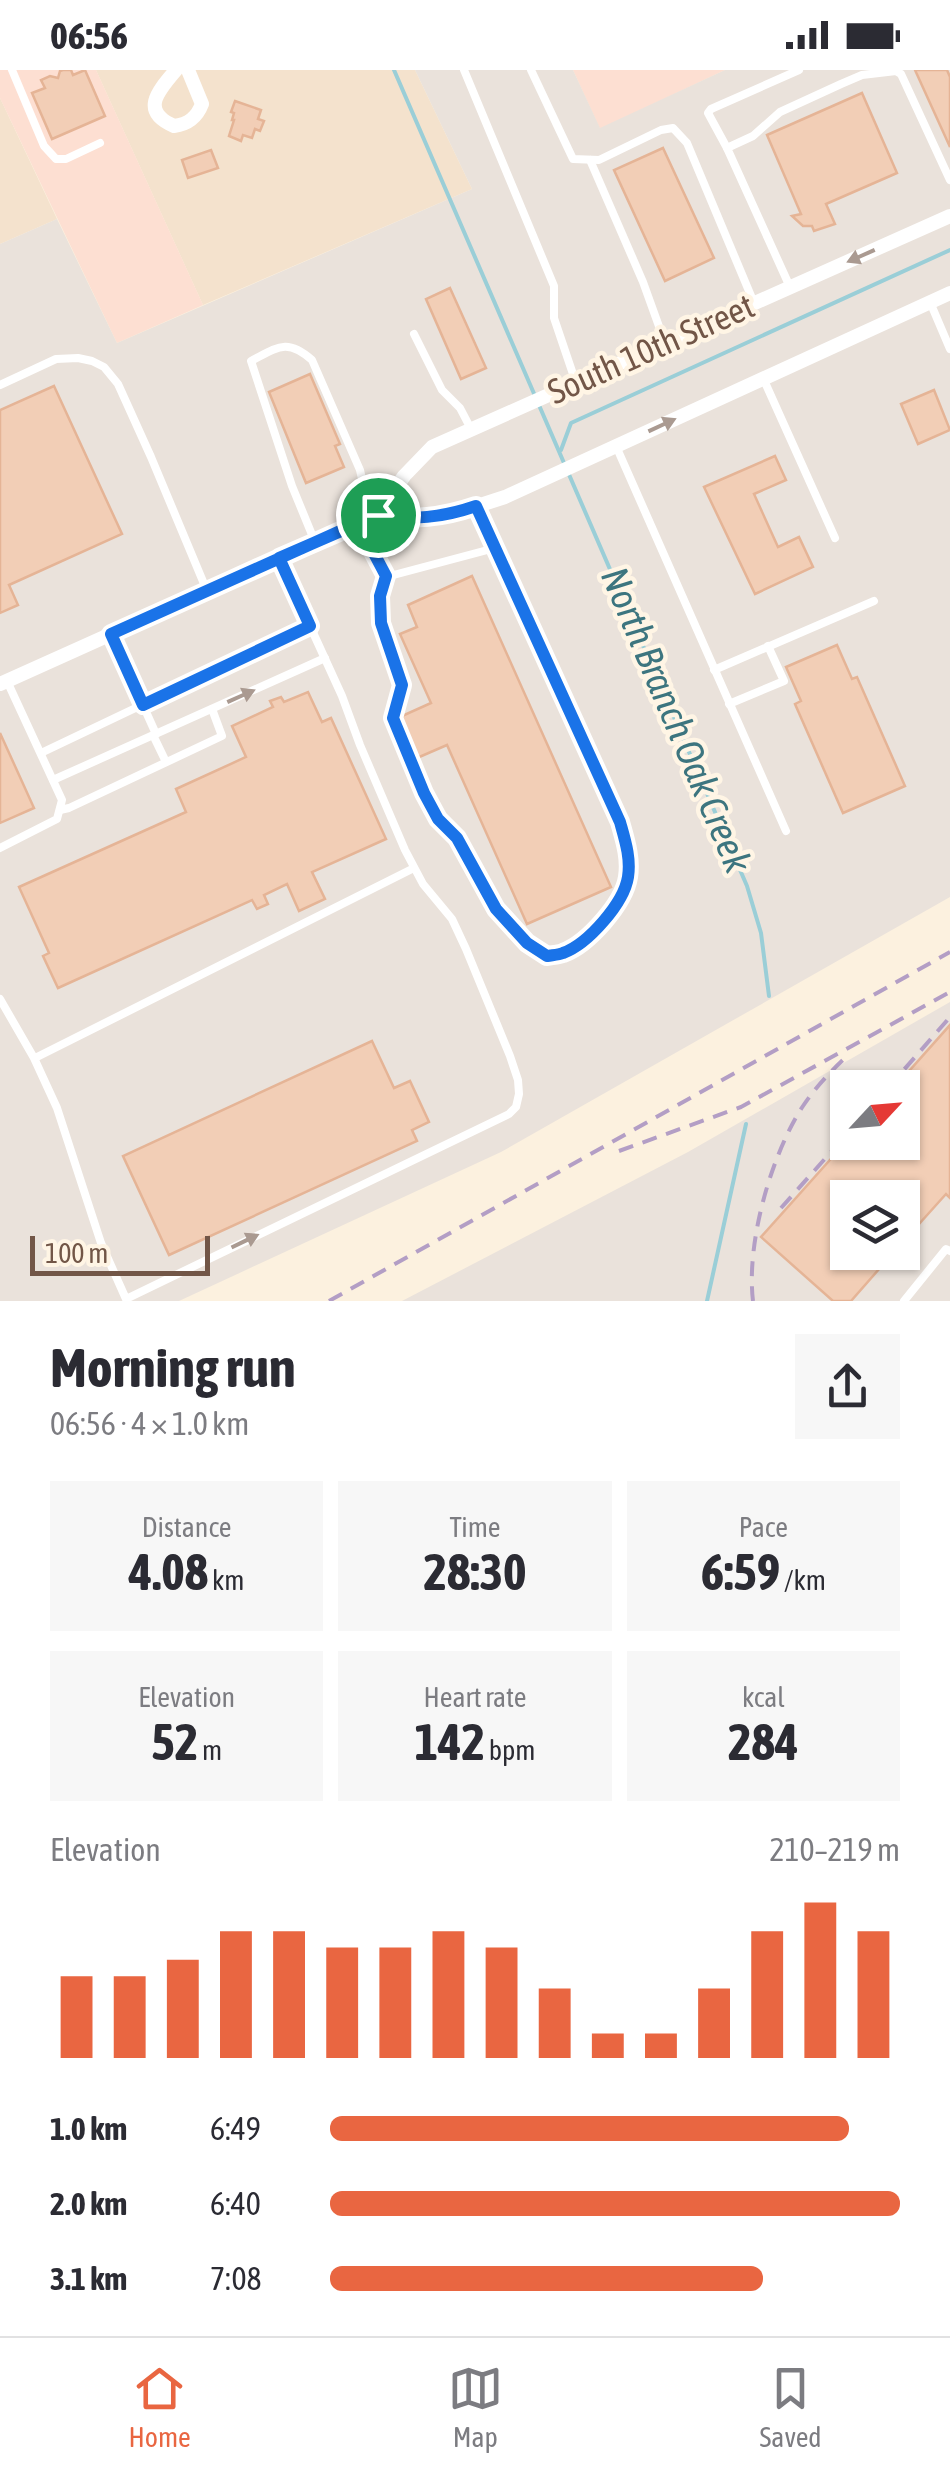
<!DOCTYPE html>
<meta charset="utf-8">
<style>
:root{--surface:#fff;--page:#f7f7f7;--text:#2b2b33;--muted:#7c7c81;--line:#e1e1e2;--accent:#e96641}
body{margin:0;font-family:"Asap Condensed",sans-serif;background:var(--page);color:var(--text);height:100vh;display:flex;flex-direction:column;font-size:38px;white-space:nowrap}
*{box-sizing:border-box;margin:0}
p{font-size:32px;color:var(--muted)}
.icon{flex:none;width:55px;height:55px;fill:none;stroke:currentColor;stroke-width:2;stroke-linecap:round;stroke-linejoin:round}
.map{position:relative;height:1231px;overflow:hidden}
.drawer{display:flex;flex-direction:column;background:var(--surface);flex:1}
.drawer>*{flex:none}
.needle{width:65px;rotate:64deg}
.buttons{position:absolute;left:830px;top:1000px;display:grid;gap:20px}
.buttons a{display:grid;place-items:center;width:90px;height:90px;border-radius:0px;background:var(--surface);box-shadow:0 2px 8px #0004;font-size:50px}
.scale{position:absolute;left:30px;bottom:25px;width:180px;box-sizing:border-box;padding-left:10px;border:5px solid #725647;border-top:0;font-size:28px;line-height:35px;white-space:nowrap;color:#725647;-webkit-text-stroke:8px #fff5e5;paint-order:stroke}
.pin{position:absolute;display:grid;place-items:center;width:85px;height:85px;color:#fff;margin:-42px;border:5px solid #fff;border-radius:50%;box-shadow:0 2px 10px #0007}
.round{display:grid;place-items:center;flex:none;width:105px;height:105px;border-radius:0px;background:var(--page)}
.headline{display:flex;align-items:center;justify-content:space-between;height:170px;padding:0 50px}
h1{font-size:55px;font-weight:700;line-height:75px}
.stats{display:grid;grid-template-columns:repeat(3,1fr);gap:15px;height:170px;padding:10px 50px}
.stats div{display:grid;align-content:center;border-radius:0px;background:var(--page);text-align:center}
.stats b{font-size:50px;font-weight:700}
.stats small{font-size:28px;font-weight:400}
.stats p{font-size:28px}
.chart{height:280px;padding:20px 50px}
.chart p{display:flex;justify-content:space-between}
.chart svg{width:100%;height:180px;margin-top:10px;stroke:var(--accent);stroke-width:6}
ul{padding:0 50px;list-style:none;font-size:32px}
li{display:grid;grid-template-columns:160px 120px 1fr;align-items:center;height:75px}
li i{height:25px;border-radius:12px;background:var(--accent)}
.status{display:flex;justify-content:space-between;align-items:center;height:70px;padding:0 50px;background:var(--surface);direction:ltr}
.status svg{height:28px;fill:currentColor}
.tabs{display:flex;justify-content:space-around;align-items:center;height:140px;border-top:2px solid var(--line);background:var(--surface);font-size:28px;color:var(--muted)}
.tabs a{display:grid;justify-items:center;gap:5px}
.tabs .on{color:var(--accent)}
.map>svg:first-child{display:block}
</style>
<div class="status"><b>06:56</b><svg viewBox="0 0 49 12"><path d="M0 12V9h3v3zM5 12V6h3v6zM10 12V3h3v9zM15 12V0h3v12zM26 1h20v11H26zM47 4h2v5h-2z"/></svg></div>
<div class="map">
<svg width="950" height="1231" viewBox="0 0 950 1231">
<rect width="100%" height="100%" fill="#fcf1df"/>
<g fill="#f4e2cd">
<polygon points="96,0 415,0 472,119 203,235"/>
<polygon points="0,28 57,149 0,174"/>
</g>
<g fill="#fddfd2">
<polygon points="0,0 96,0 203,235 117,273 0,28"/>
<polygon points="573,0 725,0 600,59"/>
</g>
<g fill="#eae2db" fill-rule="evenodd">
<polygon points="415,0 573,0 600,58 725,0 950,0 950,827 501,1082 179,1231 0,1231 0,174 57,149 117,273 472,119"/>
<path d="M950,932V1231H402L688,1082ZM848,1018H902V1072H848ZM848,1128H902V1182H848Z"/>
</g>
<g fill="none" stroke-linecap="round" stroke-linejoin="round">
<g stroke="#9aced7" stroke-width="4">
<polyline points="394,0 747,816 761,863 769,926"/>
<polyline points="561,380 571,353 950,180"/>
<polyline points="707,1231 746,1054"/>
</g>
</g>
<g fill="#f2ceb6" stroke="#e5b496" stroke-width="2.5">
<polygon points="63,0 71,0 73,5 85,0 105,46 52,69 32,23 45,18 41,10 50,6 58,8 60,1"/>
<polygon points="915,0 947,0 950,7 950,77"/>
<polygon points="862,23 897,103 826,134 835,154 814,161 812,156 803,156 792,146 801,144 767,65"/>
<polygon points="235,31 261,40 258,49 264,51 260,61 255,59 252,68 243,65 241,71 229,66 234,50 232,50 234,43 231,42"/>
<polygon points="663,78 714,188 665,211 614,100"/>
<polygon points="211,80 218,98 188,108 182,90"/>
<polygon points="450,218 486,298 461,309 426,229"/>
<polygon points="310,304 340,374 335,376 344,397 306,413 269,322"/>
<polygon points="54,316 122,464 9,515 18,535 0,543 0,340"/>
<polygon points="934,320 950,360 918,374 901,334"/>
<polygon points="775,386 786,410 754,424 778,477 799,467 813,497 755,524 704,417"/>
<polygon points="472,506 611,817 527,854 447,675 417,688 401,648 402,646 431,633 400,564 417,557 408,535"/>
<polygon points="837,575 852,609 857,607 905,716 843,743 795,634 801,631 786,597"/>
<polygon points="308,622 322,652 331,648 386,769 312,802 325,829 299,841 287,814 264,825 268,834 257,839 252,830 58,918 43,886 49,883 19,817 186,742 176,719 246,687 232,656 273,637 270,631 281,627 284,632"/>
<polygon points="0,663 34,738 0,753"/>
<polygon points="950,955 950,1128 946,1124 902,1173 902,1128 848,1128 848,1182 894,1182 851,1231 833,1231 761,1167 846,1072 902,1072 902,1018 894,1018"/>
<polygon points="372,971 394,1018 410,1011 429,1052 412,1060 417,1071 169,1185 123,1086"/>
</g>
<g fill="none" stroke-linecap="round" stroke-linejoin="round">
<g stroke="#fff" stroke-width="8">
<polyline points="12,0 44,76 56,89 66,89 100,73"/>
<polyline points="464,0 554,216 554,248 576,313"/>
<polyline points="531,0 573,89 599,90 661,60 673,58 687,73 754,233"/>
<polyline points="727,78 708,43 711,39 799,0"/>
<polyline points="590,90 643,212 665,273"/>
<polyline points="790,217 727,78 753,66 780,42 841,14 862,5 896,1 901,4 950,110"/>
<polyline points="930,232 950,279"/>
<polyline points="414,264 442,320 460,338 471,359"/>
<polyline points="763,308 835,468"/>
<polyline points="0,315 56,289 78,288 92,291 104,297 118,314 151,387 207,521"/>
<polyline points="616,376 786,761"/>
<polyline points="358,453 386,507 495,478 476,437"/>
<path d="M315,472L292,416L251,291C278,277 287,268 312,290L360,400L371,448"/>
<path d="M386,507L380,526L381,553L402,615L393,649L424,723L438,749L457,768L496,839L527,873L547,886C582,879 622,843 628,807C631,787 625,770 620,752L495,478"/>
<polyline points="111,564 156,664"/>
<polyline points="714,600 874,531"/>
<polyline points="729,634 784,611 768,576"/>
<polyline points="153,665 166,692"/>
<polyline points="41,683 310,555"/>
<polyline points="53,710 325,588"/>
<polyline points="60,740 69,738 222,666 212,639"/>
<polyline points="0,778 57,749 62,730 7,611"/>
<polyline points="0,929 34,988 57,1038 101,1173 126,1229 509,1044 516,1037 519,1024 518,1010 510,986 466,879 452,849 423,814 405,780 360,675 342,626 279,488"/>
<polyline points="35,988 414,798"/>
<polyline points="904,1231 946,1179 950,1181"/>
</g>
<g stroke="#fff" stroke-width="14">
<path d="M176,0C159,20 139,41 174,56C189,54 197,47 202,34L188,0"/>
<polyline points="378,445 404,406 432,377 950,146"/>
<polyline points="0,614 358,453 378,445 415,450 459,442 505,427 950,223"/>
</g>
<g stroke="#b39ec5" stroke-width="4" stroke-dasharray="15 10" stroke-linecap="butt">
<polyline points="888,1018 950,947"/>
<polyline points="619,1081 741,1037 950,922"/>
<polyline points="781,1138 848,1063"/>
<polyline points="329,1231 950,882"/>
<path d="M753,1231C746,1173 771,1085 803,1036C815,1018 829,1003 844,989"/>
</g>
</g>
<defs><path id="oneway-solid" d="M-6-.8H1V-3.2L6.5 0L1 3.2V.8H-6Z" transform="scale(2.5)"/></defs>
<g fill="#aa9a91">
<use href="#oneway-solid" transform="translate(861 186) rotate(156)"/>
<use href="#oneway-solid" transform="translate(662 355) rotate(-25)"/>
<use href="#oneway-solid" transform="translate(241 626) rotate(-24)"/>
<use href="#oneway-solid" transform="translate(245 1171) rotate(-26)"/>
</g>
<g fill="none" stroke-linecap="round" stroke-linejoin="round">
<defs>
<path id="route" d="M378,445L279,488L310,556L143,635L111,564C193,527 276,490 358,453L386,506L380,526L381,553L402,615L393,648L424,723L438,749L457,768L496,839L527,873L547,886C552,885 558,885 563,883C588,874 624,833 628,807C631,788 625,770 620,752L476,436C441,448 414,450 378,445"/>
</defs>
<use href="#route" stroke="#fff" stroke-width="20"/>
<use href="#route" stroke="#1a73e8" stroke-width="12"/>
</g>
<g text-anchor="middle" stroke-width="9" stroke-linejoin="round" paint-order="stroke">
<g font-size="35" fill="#725647" stroke="#fff5e5">
<text transform="translate(651 279) rotate(-24)" y="12">South 10th Street</text>
</g>
<g font-size="38" font-style="italic" fill="#3d757f" stroke="#fff5e5">
<text transform="translate(676 650) rotate(67)" y="13">North Branch Oak Creek</text>
</g>
</g>
</svg>
<div class="buttons">
<a><svg class="needle" viewBox="-14 -14 28 28"><path d="M0-13l5 13h-10z" fill="#e53935"/><path d="M0 13l5-13h-10z" fill="#7c7c81"/></svg></a>
<a><svg class="icon" aria-label="layers" viewBox="0 0 24 24"><path d="M12 4l9 5-9 5-9-5zM3 14l9 5 9-5"/></svg></a>
</div>
<div class="scale">100 m</div>
<div class="pin" style="left:378px;top:445px;background:#1e9e55"><svg class="icon" aria-label="arrive" viewBox="0 0 24 24"><path d="M6 21V4h12l-3 4 3 4H6"/></svg></div>
</div>
<section class="drawer">
<div class="headline"><div><h1>Morning run</h1><p>06:56 · 4 × 1.0 km</p></div><a class="round"><svg class="icon" aria-label="share" viewBox="0 0 24 24"><path d="M12 15V3M7 8l5-5 5 5M5 13v7h14v-7"/></svg></a></div>
<div class="stats">
<div><p>Distance</p><b>4.08<small> km</small></b></div>
<div><p>Time</p><b>28:30</b></div>
<div><p>Pace</p><b>6:59<small> /km</small></b></div>
</div>
<div class="stats">
<div><p>Elevation</p><b>52<small> m</small></b></div>
<div><p>Heart rate</p><b>142<small> bpm</small></b></div>
<div><p>kcal</p><b>284</b></div>
</div>
<div class="chart"><p><span>Elevation</span>210–219 m</p>
<svg viewBox="0 0 160 44" preserveAspectRatio="none"><path d="M5 44V24M15 44V24M25 44V20M35 44V13M45 44V13M55 44V17M65 44V17M75 44V13M85 44V17M95 44V27M105 44V38M115 44V38M125 44V27M135 44V13M145 44V6M155 44V13"/></svg>
</div>
<ul>
<li><b>1.0 km</b>6:49<i style="width:91%"></i></li>
<li><b>2.0 km</b>6:40<i style="width:100%"></i></li>
<li><b>3.1 km</b>7:08<i style="width:76%"></i></li>
</ul>
</section>
<nav class="tabs">
<a class="on"><svg class="icon" aria-label="home" viewBox="0 0 24 24"><path d="M3 11l9-7 9 7M6 9v11h12V9"/></svg>Home</a>
<a><svg class="icon" aria-label="map" viewBox="0 0 24 24"><path d="M3 6l6-2 6 2 6-2v14l-6 2-6-2-6 2zM9 4v14M15 6v14"/></svg>Map</a>
<a><svg class="icon" aria-label="saved" viewBox="0 0 24 24"><path d="M7 4h10v16l-5-4-5 4z"/></svg>Saved</a>
</nav>
